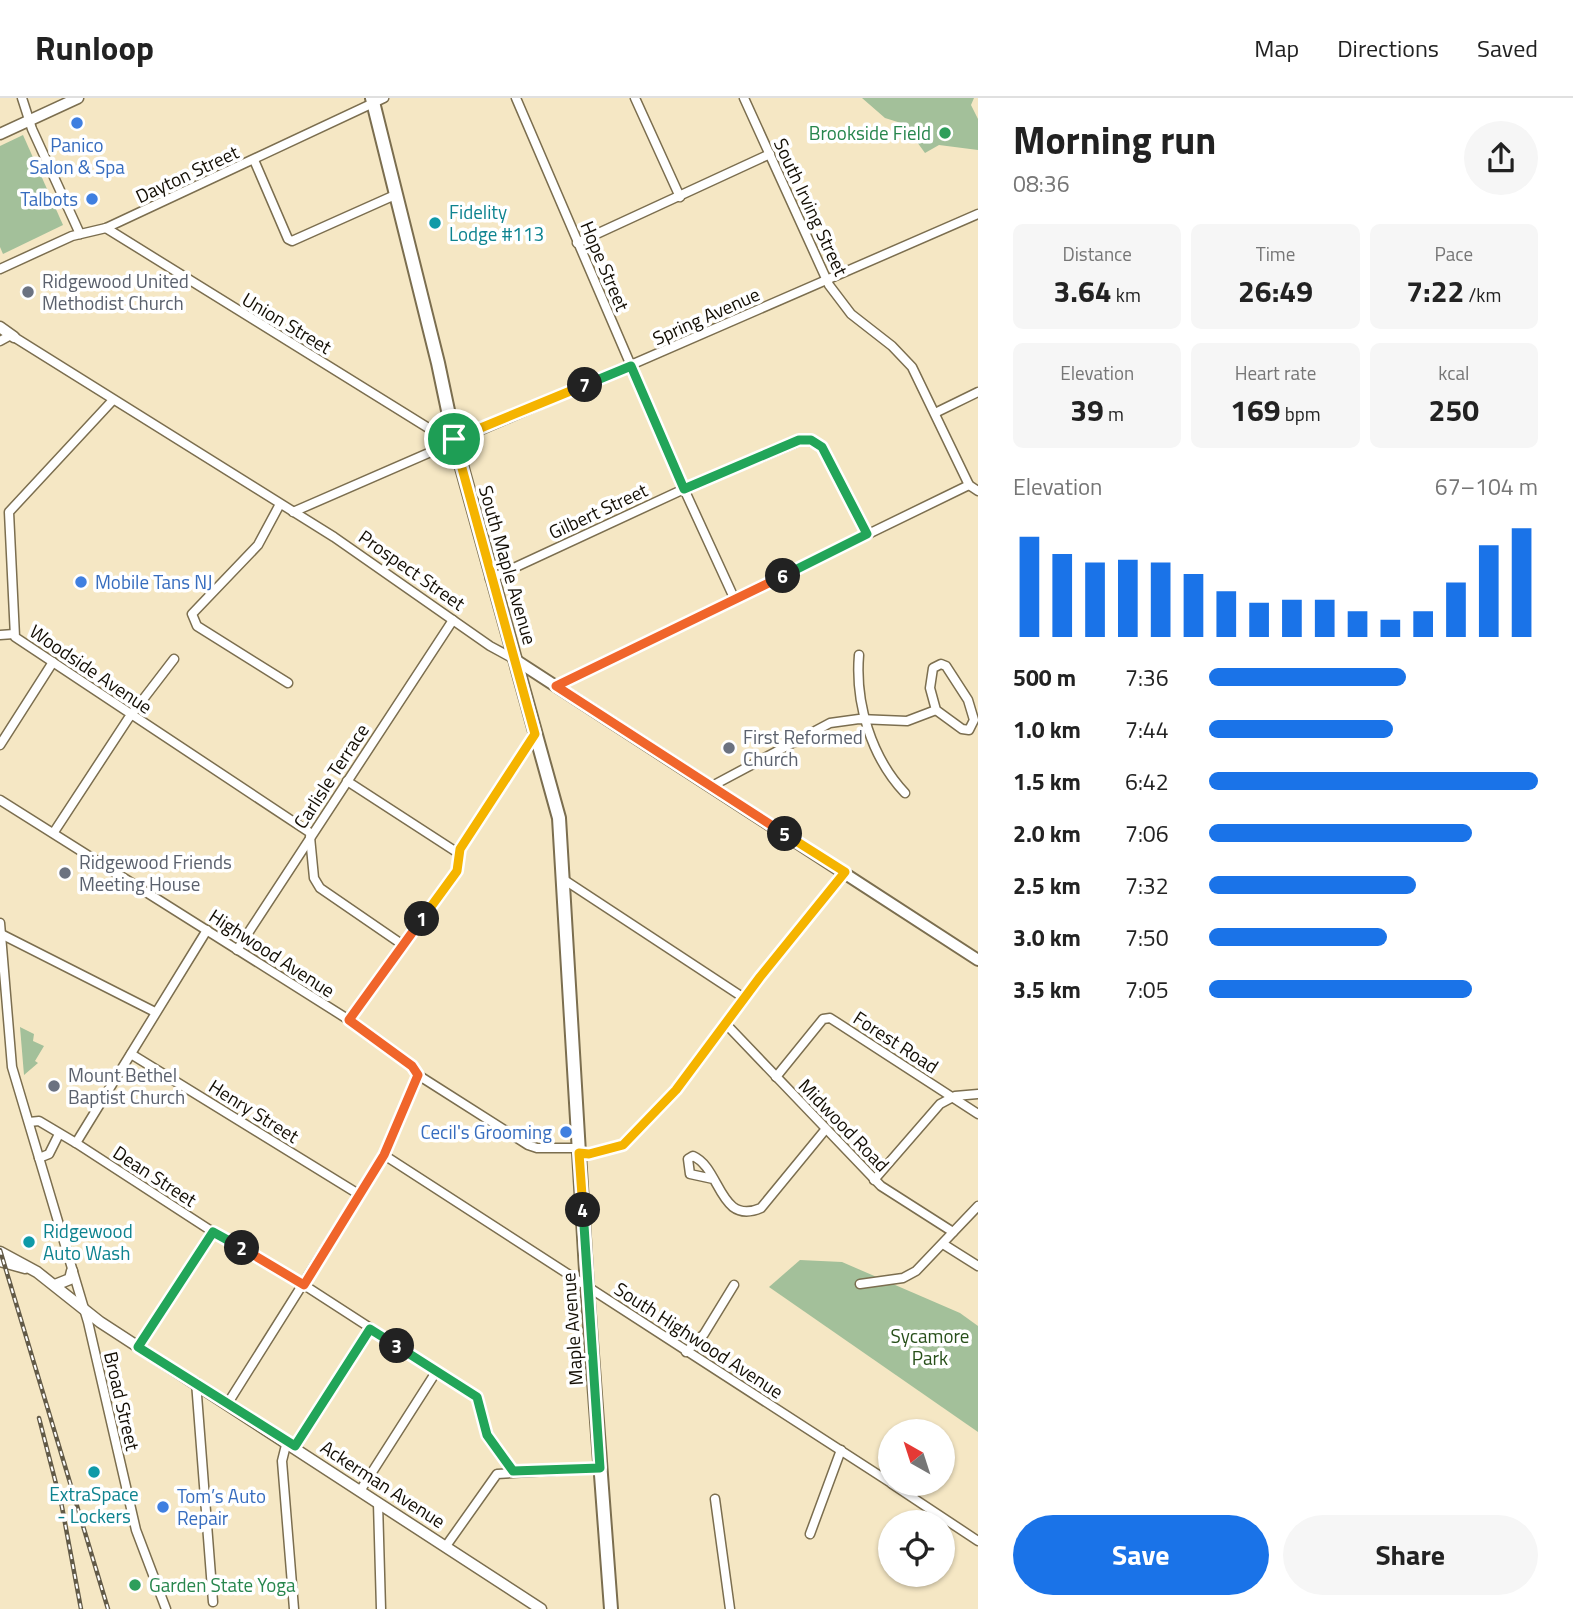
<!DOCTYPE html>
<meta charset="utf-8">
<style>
:root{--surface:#fff;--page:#f6f6f6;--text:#222;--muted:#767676;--line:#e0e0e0;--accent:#1a73e8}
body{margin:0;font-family:"Titillium Web",sans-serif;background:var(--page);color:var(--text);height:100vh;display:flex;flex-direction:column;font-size:26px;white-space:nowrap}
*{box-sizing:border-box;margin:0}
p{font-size:23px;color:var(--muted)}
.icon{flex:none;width:38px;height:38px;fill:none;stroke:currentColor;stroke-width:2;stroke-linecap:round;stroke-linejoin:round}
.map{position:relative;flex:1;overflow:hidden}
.side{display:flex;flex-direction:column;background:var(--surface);width:595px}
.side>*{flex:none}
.needle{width:46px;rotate:321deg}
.controls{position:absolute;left:878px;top:1321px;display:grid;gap:14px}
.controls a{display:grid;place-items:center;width:77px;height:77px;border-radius:50%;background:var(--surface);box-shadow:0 2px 5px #0004;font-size:35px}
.pin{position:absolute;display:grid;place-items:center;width:60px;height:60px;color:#fff;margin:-30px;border:4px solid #fff;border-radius:50%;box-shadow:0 2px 7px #0007}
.km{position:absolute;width:35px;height:35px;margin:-18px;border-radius:50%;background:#222;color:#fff;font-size:19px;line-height:35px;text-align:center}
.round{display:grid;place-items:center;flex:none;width:74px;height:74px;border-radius:37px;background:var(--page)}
.head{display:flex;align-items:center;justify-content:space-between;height:119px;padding:0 35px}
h1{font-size:38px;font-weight:700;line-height:52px}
.figures{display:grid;grid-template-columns:repeat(3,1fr);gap:10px;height:119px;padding:7px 35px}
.figures div{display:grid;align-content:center;border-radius:10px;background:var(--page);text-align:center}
.figures b{font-size:30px;font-weight:700}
.figures small{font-size:19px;font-weight:400}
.figures p{font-size:19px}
.chart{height:196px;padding:14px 35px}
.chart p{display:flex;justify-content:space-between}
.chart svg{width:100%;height:126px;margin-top:7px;stroke:var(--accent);stroke-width:6}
.primary-button{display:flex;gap:14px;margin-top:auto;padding:14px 35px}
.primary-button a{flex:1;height:80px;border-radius:42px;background:var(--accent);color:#fff;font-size:28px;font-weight:700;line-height:80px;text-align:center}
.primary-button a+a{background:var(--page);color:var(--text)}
ul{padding:0 35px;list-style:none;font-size:23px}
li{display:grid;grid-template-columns:112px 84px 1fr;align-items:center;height:52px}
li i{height:18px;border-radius:9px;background:var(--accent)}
header{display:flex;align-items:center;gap:42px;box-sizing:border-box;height:98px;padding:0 35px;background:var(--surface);border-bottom:2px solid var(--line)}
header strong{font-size:33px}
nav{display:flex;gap:38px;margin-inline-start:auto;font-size:24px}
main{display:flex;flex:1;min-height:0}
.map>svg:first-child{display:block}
</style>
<header>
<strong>Runloop</strong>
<nav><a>Map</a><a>Directions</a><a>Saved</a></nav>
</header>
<main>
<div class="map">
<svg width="978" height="1511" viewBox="0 0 978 1511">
<rect width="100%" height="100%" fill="#f5e7c4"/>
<g fill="#a3c09a">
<polygon points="862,0 974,0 971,7 978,21 978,52 939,47 925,55 904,26 885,20"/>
<polygon points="23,37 63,127 3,156 0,149 0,48"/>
<polygon points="20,929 34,936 33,943 44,948 35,963 38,965 24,977"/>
<polygon points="800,1162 842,1164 960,1215 978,1228 978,1334 769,1189"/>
</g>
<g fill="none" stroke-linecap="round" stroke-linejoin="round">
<defs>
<g id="minor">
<polyline points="22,0 32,31 80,136"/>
<polyline points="516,0 684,391 735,502"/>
<polyline points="635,0 680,99"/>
<polyline points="744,0 829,187 851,216 892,248 912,269 969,387 978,393"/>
<polyline points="254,62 288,141 292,143 395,97"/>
<polyline points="106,130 438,336 454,341"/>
<polyline points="577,145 770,56"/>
<polyline points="0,171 72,138 106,130 384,0"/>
<polyline points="14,239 334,439 490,548 514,561"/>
<polyline points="0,243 11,237"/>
<polyline points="113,302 9,414 15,539 312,736"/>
<polyline points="935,315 978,294"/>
<polyline points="280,406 258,447 192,516 197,528 288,585"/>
<polyline points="293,414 978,116"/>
<polyline points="490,481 684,391 805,341 822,349 867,437"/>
<polyline points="0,537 14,536"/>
<path d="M859,557C855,605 871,659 905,695"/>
<polygon points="941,566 946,568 968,602 974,622 969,632 962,631 936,612 930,590 933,570"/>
<polyline points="556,588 969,387"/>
<polyline points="0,647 53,564"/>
<polyline points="347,683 458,755"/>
<polyline points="712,688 830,625 859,621 907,623 936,612"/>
<polyline points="0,702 349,922 412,968 418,977 384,1057 228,1305"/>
<polyline points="54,734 128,621 174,561"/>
<polyline points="310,739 314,780 320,790 403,847"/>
<polyline points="563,781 744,900"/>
<polyline points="0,825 12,969 88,1224 136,1432 166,1511"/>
<polyline points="1,836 155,914"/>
<polyline points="237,852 453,522"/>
<polyline points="349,922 457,773 460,751 535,636"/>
<polyline points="725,925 881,1088 953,1134"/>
<polyline points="131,956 360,1097"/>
<polyline points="418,977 528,1047 537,1050 578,1050"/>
<polyline points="776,979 823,921 830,920 978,1016"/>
<polyline points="29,1024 39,1023 76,1045 213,1134 304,1187 477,1299 487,1337 513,1373"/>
<polyline points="76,1045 207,832"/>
<polyline points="579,1055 589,1056 623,1047 676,992 760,879 844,774"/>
<polyline points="384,1057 891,1385"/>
<polyline points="39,1060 49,1056 59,1036"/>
<path d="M713,1081L690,1076L688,1061L693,1058C721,1070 719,1128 761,1110L825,1032"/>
<polyline points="874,1082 940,1006 955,998 978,996"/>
<polyline points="943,1146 978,1168"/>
<polyline points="860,1186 903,1180 916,1173 978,1108"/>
<polyline points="138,1249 213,1134"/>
<polyline points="686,1254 704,1236 734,1187"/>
<polyline points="196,1284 213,1504"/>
<polyline points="287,1343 282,1363 294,1511"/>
<polyline points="295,1348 370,1231"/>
<polyline points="892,1386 978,1443"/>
<polyline points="360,1393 436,1274"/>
<polyline points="715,1401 730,1511"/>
<polyline points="378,1405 381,1511"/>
<polyline points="810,1436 841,1352"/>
<polyline points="446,1448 497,1376 601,1370"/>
</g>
<g id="tertiary">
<polyline points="0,36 78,0"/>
<polyline points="0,229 14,239"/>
<polyline points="0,1154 37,1174 100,1224 541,1511"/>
<polyline points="0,1163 25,1170"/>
<polyline points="55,1187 70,1181 72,1173"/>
</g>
<polyline id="secondary" points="514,561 978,862"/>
<polyline id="primary" points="372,0 438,265 454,341 559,720 587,1189 611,1511"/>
</defs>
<use href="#minor" stroke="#7b6e4f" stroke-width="11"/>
<use href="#tertiary" stroke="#7b6e4f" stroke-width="13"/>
<use href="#secondary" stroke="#7b6e4f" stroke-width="14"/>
<use href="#primary" stroke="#7b6e4f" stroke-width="16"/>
<use href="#minor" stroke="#fff" stroke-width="8"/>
<use href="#tertiary" stroke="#fff" stroke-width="10"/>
<use href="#secondary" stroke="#fff" stroke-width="10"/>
<use href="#primary" stroke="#fff" stroke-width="12"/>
<defs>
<g id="rail">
<polyline points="0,1152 108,1511"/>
<polyline points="39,1320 62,1409 81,1511"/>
</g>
</defs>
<use href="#rail" stroke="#625a47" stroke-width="4.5"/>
<use href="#rail" stroke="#fff" stroke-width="2" stroke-dasharray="5" stroke-linecap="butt"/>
</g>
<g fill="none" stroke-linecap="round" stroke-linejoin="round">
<defs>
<polyline id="split-1" points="422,821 457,773 460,751 535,636 454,341"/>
<polyline id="split-2" points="242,1150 304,1187 384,1057 418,977 412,968 349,922 422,821"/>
<polyline id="split-3" points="242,1150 213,1134 138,1249 295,1348 370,1231 397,1248"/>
<polyline id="split-4" points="397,1248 477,1299 487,1337 513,1373 600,1370 583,1112"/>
<polyline id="split-5" points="583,1112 579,1055 589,1056 623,1047 676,992 760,879 845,774 785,736"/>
<polyline id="split-6" points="783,478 556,588 785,736"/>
<polyline id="split-7" points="585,287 631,268 684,391 799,342 811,342 822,349 867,436 783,478"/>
<polyline id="split-8" points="454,341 585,287"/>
</defs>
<use href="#split-1" stroke="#fff" stroke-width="14"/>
<use href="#split-2" stroke="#fff" stroke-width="14"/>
<use href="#split-3" stroke="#fff" stroke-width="14"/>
<use href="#split-4" stroke="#fff" stroke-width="14"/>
<use href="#split-5" stroke="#fff" stroke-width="14"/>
<use href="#split-6" stroke="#fff" stroke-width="14"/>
<use href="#split-7" stroke="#fff" stroke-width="14"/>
<use href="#split-8" stroke="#fff" stroke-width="14"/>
<use href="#split-1" stroke="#f5b400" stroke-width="9"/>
<use href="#split-2" stroke="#f0652b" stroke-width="9"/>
<use href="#split-3" stroke="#22a559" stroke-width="9"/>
<use href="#split-4" stroke="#22a559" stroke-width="9"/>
<use href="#split-5" stroke="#f5b400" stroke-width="9"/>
<use href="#split-6" stroke="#f0652b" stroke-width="9"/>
<use href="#split-7" stroke="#22a559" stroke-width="9"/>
<use href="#split-8" stroke="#f5b400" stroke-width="9"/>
</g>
<g fill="#3f7fe0" stroke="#fff" stroke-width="2.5">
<circle cx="77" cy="25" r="7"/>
<circle cx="92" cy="101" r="7"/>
<circle cx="81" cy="484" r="7"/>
<circle cx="566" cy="1034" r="7"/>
<circle cx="163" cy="1409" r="7"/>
</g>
<g fill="#2e9e5b" stroke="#fff" stroke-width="2.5">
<circle cx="945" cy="35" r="7"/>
<circle cx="135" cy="1487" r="7"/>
</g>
<g fill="#0f9aa8" stroke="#fff" stroke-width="2.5">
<circle cx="435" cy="125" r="7"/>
<circle cx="29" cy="1144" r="7"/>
<circle cx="94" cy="1374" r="7"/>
</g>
<g fill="#6b7280" stroke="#fff" stroke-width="2.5">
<circle cx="28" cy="194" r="7"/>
<circle cx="729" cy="650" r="7"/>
<circle cx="65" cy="775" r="7"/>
<circle cx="54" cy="988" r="7"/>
</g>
<g text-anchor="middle" stroke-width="7" stroke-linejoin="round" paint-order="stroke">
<g font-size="19" fill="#27864d" stroke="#fff" text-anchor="end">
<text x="931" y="42">Brookside Field</text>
<text x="149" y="1494" text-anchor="start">Garden State Yoga</text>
</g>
<g font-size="19" fill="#366cbe" stroke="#fff" text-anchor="end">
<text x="77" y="54" text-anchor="middle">Panico<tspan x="77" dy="22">Salon &amp; Spa</tspan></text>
<text x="78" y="108">Talbots</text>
<text x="95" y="491" text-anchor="start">Mobile Tans NJ</text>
<text x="552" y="1041">Cecil's Grooming</text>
<text x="177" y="1405" text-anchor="start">Tom’s Auto<tspan x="177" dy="22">Repair</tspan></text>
</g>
<g font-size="19" fill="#130e04" stroke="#fff">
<text transform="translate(187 76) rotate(-25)" y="7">Dayton Street</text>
<text transform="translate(811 109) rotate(65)" y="7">South Irving Street</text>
<text transform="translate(605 168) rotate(67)" y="7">Hope Street</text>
<text transform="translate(706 218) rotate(-24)" y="7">Spring Avenue</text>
<text transform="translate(287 225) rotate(31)" y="7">Union Street</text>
<text transform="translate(598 413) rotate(-25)" y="7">Gilbert Street</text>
<text transform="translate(508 467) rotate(74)" y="7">South Maple Avenue</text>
<text transform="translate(412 472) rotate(35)" y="7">Prospect Street</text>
<text transform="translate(91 571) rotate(34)" y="7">Woodside Avenue</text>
<text transform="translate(331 678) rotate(-57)" y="7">Carlisle Terrace</text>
<text transform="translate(272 855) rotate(33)" y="7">Highwood Avenue</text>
<text transform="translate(896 944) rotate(33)" y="7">Forest Road</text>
<text transform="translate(254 1013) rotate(32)" y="7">Henry Street</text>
<text transform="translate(844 1027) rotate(46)" y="7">Midwood Road</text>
<text transform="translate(155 1078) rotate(33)" y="7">Dean Street</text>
<text transform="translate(572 1231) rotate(-94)" y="7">Maple Avenue</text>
<text transform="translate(699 1242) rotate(33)" y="7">South Highwood Avenue</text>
<text transform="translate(122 1303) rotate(77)" y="7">Broad Street</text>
<text transform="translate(383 1386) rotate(33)" y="7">Ackerman Avenue</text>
</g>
<g font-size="19" fill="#0d838f" stroke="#fff" text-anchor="start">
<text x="449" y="121">Fidelity<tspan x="449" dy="22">Lodge #113</tspan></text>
<text x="43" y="1140">Ridgewood<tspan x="43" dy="22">Auto Wash</tspan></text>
<text x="94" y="1403" text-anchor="middle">ExtraSpace<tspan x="94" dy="22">- Lockers</tspan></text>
</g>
<g font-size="19" fill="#5b616d" stroke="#fff" text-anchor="start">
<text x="42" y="190">Ridgewood United<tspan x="42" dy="22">Methodist Church</tspan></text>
<text x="743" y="646">First Reformed<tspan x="743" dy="22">Church</tspan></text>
<text x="79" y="771">Ridgewood Friends<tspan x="79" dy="22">Meeting House</tspan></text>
<text x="68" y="984">Mount Bethel<tspan x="68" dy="22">Baptist Church</tspan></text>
</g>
<g font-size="19" fill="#28501a" stroke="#fff">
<text x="930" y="1245">Sycamore<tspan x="930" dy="22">Park</tspan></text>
</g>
</g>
</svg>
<div class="controls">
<a><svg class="needle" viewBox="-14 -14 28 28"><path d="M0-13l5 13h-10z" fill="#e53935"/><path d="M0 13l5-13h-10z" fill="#767676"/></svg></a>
<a><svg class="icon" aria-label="locate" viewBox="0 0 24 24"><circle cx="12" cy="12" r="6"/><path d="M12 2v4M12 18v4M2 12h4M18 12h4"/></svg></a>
</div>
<div class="pin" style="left:454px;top:341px;background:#1e9e55"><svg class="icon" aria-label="arrive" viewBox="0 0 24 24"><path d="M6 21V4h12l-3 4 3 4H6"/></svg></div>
<b class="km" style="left:422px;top:821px">1</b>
<b class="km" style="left:242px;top:1150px">2</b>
<b class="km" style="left:397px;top:1248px">3</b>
<b class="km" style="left:583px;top:1112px">4</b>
<b class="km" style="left:785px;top:736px">5</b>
<b class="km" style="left:783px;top:478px">6</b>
<b class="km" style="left:585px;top:287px">7</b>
</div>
<section class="side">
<div class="head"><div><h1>Morning run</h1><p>08:36</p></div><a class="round"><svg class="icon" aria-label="share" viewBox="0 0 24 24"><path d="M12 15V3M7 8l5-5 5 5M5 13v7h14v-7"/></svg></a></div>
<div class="figures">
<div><p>Distance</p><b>3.64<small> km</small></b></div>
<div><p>Time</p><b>26:49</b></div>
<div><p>Pace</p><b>7:22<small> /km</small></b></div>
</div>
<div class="figures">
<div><p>Elevation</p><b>39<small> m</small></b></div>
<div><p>Heart rate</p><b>169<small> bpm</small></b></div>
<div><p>kcal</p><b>250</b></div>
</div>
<div class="chart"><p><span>Elevation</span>67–104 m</p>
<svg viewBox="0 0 160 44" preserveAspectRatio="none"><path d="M5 44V9M15 44V15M25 44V18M35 44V17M45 44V18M55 44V22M65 44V28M75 44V32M85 44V31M95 44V31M105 44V35M115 44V38M125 44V35M135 44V25M145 44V12M155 44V6"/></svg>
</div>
<ul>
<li><b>500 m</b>7:36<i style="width:60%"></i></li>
<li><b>1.0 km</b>7:44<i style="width:56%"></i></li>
<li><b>1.5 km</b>6:42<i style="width:100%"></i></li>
<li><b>2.0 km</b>7:06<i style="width:80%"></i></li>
<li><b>2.5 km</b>7:32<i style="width:63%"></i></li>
<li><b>3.0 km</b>7:50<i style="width:54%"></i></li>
<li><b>3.5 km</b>7:05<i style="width:80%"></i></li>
</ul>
<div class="primary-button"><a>Save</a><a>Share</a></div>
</section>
</main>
